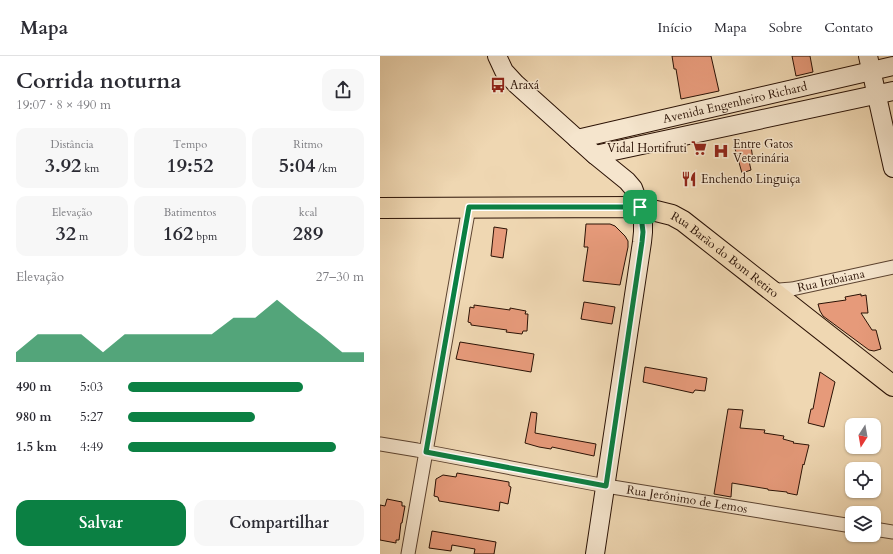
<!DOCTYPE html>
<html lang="pt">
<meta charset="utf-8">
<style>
:root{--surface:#fff;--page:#f7f7f7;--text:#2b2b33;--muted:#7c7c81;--line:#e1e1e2;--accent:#0b8043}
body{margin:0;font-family:Cardo,serif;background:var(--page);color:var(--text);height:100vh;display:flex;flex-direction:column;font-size:15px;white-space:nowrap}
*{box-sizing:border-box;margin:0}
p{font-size:13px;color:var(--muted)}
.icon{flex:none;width:22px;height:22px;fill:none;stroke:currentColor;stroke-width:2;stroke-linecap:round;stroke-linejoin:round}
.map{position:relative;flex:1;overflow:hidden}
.side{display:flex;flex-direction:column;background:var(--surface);width:380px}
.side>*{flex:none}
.needle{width:26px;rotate:191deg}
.buttons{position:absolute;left:465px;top:362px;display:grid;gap:8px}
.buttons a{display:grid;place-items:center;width:36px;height:36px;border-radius:8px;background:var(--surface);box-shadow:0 1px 3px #0004;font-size:20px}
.pin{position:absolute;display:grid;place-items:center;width:34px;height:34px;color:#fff;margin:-17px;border-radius:8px;box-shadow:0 2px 6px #0006}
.round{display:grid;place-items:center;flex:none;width:42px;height:42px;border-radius:12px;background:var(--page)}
.head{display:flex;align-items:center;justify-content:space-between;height:68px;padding:0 16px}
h1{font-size:22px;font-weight:600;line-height:30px}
.figures{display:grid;grid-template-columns:repeat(3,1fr);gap:6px;height:68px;padding:4px 16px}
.figures div{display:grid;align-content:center;border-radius:10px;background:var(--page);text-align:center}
.figures b{font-size:20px;font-weight:600}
.figures small{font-size:11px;font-weight:400}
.figures p{font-size:11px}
.chart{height:112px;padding:8px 16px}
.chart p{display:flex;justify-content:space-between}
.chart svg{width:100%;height:72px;margin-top:4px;fill:var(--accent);opacity:.7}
.cta{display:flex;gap:8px;margin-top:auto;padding:8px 16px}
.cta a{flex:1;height:46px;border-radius:12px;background:var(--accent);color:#fff;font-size:16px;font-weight:600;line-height:46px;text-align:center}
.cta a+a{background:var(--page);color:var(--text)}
ul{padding:0 16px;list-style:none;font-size:13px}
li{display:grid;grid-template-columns:64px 48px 1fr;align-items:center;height:30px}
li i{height:10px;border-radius:5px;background:var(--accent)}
header{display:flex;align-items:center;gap:24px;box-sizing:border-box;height:56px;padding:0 20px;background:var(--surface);border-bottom:1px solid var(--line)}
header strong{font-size:19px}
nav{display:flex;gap:22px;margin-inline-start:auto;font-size:14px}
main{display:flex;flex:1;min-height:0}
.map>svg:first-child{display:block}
</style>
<header>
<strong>Mapa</strong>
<nav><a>Início</a><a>Mapa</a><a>Sobre</a><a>Contato</a></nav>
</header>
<main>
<section class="side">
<div class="head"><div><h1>Corrida noturna</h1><p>19:07 · 8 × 490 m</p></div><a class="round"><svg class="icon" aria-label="share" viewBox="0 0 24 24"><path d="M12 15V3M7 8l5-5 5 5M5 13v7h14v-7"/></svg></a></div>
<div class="figures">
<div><p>Distância</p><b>3.92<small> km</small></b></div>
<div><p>Tempo</p><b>19:52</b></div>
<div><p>Ritmo</p><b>5:04<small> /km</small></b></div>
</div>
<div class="figures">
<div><p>Elevação</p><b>32<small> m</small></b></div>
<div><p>Batimentos</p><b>162<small> bpm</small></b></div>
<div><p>kcal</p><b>289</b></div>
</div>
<div class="chart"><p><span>Elevação</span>27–30 m</p>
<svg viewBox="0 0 160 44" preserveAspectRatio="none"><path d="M0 44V38L10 27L20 27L30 27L40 38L50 27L60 27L70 27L80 27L90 27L100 17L110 17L120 6L130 17L140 27L150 38L160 38V44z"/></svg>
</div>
<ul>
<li><b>490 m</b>5:03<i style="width:74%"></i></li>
<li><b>980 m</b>5:27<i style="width:54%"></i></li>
<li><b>1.5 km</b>4:49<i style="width:88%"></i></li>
</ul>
<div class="cta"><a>Salvar</a><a>Compartilhar</a></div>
</section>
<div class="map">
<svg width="513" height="498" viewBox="0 0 513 498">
<rect width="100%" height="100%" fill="#efd7b2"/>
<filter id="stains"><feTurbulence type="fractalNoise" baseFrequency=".005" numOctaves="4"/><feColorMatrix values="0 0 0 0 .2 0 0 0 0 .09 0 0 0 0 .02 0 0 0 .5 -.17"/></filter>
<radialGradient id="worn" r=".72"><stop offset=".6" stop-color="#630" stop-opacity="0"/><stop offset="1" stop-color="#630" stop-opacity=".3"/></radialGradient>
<g fill="#e69a7a" stroke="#2b1205">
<polygon points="292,0 331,0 339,35 301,43 296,13 294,13"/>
<polygon points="412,0 430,0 433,16 416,20"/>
<polygon points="354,89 366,89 366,91 371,90 373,104 369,105 371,114 362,117"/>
<polygon points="206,168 230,168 235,170 245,180 248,185 248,191 240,229 203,225 208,191 204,191"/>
<polygon points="114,171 127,173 123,202 111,200"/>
<polygon points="481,238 481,240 486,239 488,257 481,257 492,274 496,274 501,293 494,295 489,294 443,260 440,255 438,248 466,244 465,241"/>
<polygon points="204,246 235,251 232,268 201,263"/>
<polygon points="94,249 130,254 130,252 146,255 145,258 148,258 147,275 143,275 142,278 126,276 127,274 91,269 91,267 88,266 90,251 94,252"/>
<polygon points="80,286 154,298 151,316 76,303"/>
<polygon points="265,311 327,322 325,335 315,334 313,337 263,326"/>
<polygon points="440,316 455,326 444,371 428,367 431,353 433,353"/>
<polygon points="348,353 363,354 360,372 385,374 384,377 404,380 403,383 414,386 413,387 429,389 424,409 423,408 417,439 407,437 407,436 388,434 388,433 352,427 351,441 334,438"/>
<polygon points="151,356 157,357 155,377 216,388 214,400 172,391 171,393 159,391 145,387"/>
<polygon points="77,417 129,426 129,430 131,431 128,448 120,446 119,455 59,445 58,441 54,440 56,423 63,419 76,421"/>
<polygon points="7,443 22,446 22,450 25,450 22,467 21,467 19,484 16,484 16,487 0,484 0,449 5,450"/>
<polygon points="52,475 116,486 114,498 94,498 95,493 72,489 71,495 49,492"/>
</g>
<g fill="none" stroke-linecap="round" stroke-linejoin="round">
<defs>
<g id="street">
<path id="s1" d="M389,232L399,234L412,233L513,211"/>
<path id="s2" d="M0,388L37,394L226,430L472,470"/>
<polyline points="494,473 513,476"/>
<polyline points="28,498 89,151"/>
</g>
<g id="secondary">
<polyline points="117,0 124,15 136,28 215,99 247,125 253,132 260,151 263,163 263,176 262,186 215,498"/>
<polyline points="488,0 513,112"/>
<path id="s3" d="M197,83L513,10"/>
<polyline points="215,99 513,35"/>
</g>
<g id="primary">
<path id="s4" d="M0,152L260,151L292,159L303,165L513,330"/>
</g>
</defs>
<use href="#street" stroke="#5c4330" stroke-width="15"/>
<use href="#secondary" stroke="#2b1205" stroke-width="20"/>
<use href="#primary" stroke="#2b1205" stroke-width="22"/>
<use href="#street" stroke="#f5e5cd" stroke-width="13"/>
<use href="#secondary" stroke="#f5e5cd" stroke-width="18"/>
<use href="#primary" stroke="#efd7b2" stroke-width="20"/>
</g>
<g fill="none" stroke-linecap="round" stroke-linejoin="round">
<defs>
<polygon id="route" points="89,151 260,151 263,176 262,186 226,430 46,396"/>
</defs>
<use href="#route" stroke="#fff" stroke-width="8"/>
<use href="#route" stroke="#0b8043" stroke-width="5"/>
</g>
<defs>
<symbol id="bus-bare" viewBox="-9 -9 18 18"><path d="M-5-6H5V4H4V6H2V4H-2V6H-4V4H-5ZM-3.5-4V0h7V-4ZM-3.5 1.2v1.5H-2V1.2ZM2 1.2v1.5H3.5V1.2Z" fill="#8f2418" stroke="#f5e5cd" stroke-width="2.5" paint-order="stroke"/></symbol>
<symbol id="supermarket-bare" viewBox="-9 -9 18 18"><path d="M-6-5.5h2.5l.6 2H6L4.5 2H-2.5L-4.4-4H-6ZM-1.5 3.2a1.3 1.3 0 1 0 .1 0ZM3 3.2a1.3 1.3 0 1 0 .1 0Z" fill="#8f2418" stroke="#f5e5cd" stroke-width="2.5" paint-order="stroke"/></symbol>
<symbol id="hospital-bare" viewBox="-9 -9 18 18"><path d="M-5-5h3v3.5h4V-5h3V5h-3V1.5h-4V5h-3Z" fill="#8f2418" stroke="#f5e5cd" stroke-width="2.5" paint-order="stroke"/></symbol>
<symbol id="restaurant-bare" viewBox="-9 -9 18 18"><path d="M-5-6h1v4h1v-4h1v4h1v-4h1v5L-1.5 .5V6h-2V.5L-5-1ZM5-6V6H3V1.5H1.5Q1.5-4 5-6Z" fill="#8f2418" stroke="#f5e5cd" stroke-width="2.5" paint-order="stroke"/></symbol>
</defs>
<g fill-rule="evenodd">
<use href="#bus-bare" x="107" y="18" width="22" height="22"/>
<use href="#supermarket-bare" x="308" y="81" width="22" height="22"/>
<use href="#hospital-bare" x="330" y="84" width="22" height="22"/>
<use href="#restaurant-bare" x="298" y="112" width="22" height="22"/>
</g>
<g text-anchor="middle" stroke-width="3" stroke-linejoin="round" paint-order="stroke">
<g font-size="12" fill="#2b1205" stroke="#f5e5cd" text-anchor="start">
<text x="130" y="33">Araxá</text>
<text x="353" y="92">Entre Gatos<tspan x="353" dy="14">Veterinária</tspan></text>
<text x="307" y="96" text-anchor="end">Vidal Hortifruti</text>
<text x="321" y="127">Enchendo Linguiça</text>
</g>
<g font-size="12" fill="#2b1205" stroke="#f5e5cd">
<text dy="4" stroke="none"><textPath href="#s3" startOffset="162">Avenida Engenheiro Richard</textPath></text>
<text dy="4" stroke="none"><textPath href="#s4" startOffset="359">Rua Barão do Bom Retiro</textPath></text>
<text dy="4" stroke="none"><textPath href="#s1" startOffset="63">Rua Itabaiana</textPath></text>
<text dy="4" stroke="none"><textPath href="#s2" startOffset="312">Rua Jerônimo de Lemos</textPath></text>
</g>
</g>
<rect width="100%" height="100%" filter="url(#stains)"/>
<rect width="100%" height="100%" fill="url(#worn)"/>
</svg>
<div class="buttons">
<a><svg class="needle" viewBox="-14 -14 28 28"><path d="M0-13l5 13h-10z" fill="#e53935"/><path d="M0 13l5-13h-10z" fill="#7c7c81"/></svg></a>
<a><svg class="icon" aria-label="locate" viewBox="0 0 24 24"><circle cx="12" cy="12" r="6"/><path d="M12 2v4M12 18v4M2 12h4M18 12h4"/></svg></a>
<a><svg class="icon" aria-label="layers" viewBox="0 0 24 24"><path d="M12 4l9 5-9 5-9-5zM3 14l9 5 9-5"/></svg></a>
</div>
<div class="pin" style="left:260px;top:151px;background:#1e9e55"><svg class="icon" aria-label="arrive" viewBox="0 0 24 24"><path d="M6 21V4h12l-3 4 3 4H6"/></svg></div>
</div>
</main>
